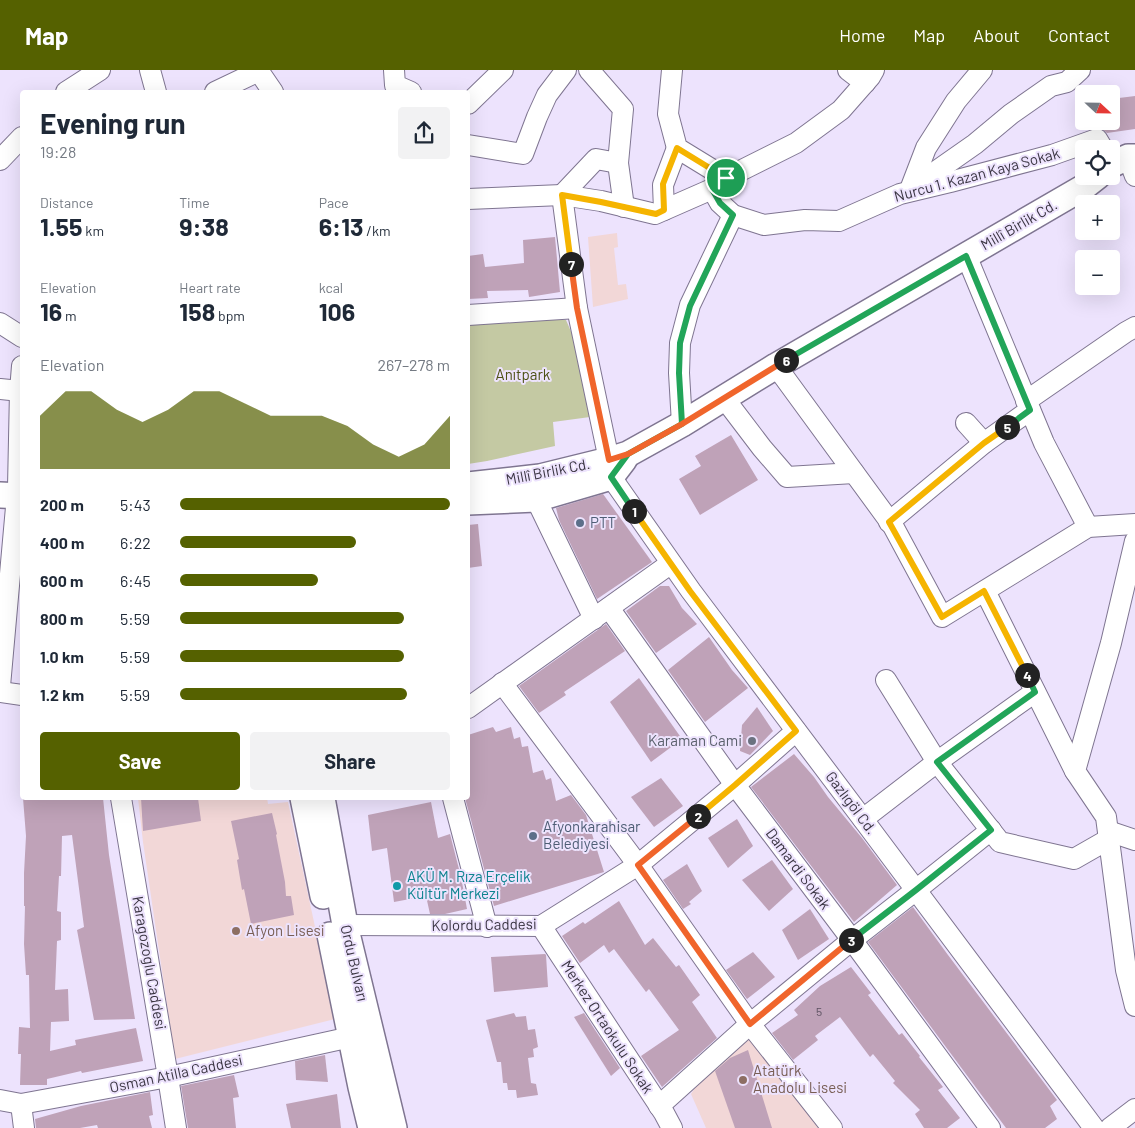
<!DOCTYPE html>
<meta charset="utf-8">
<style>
:root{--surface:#fff;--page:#f2f2f3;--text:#1f2937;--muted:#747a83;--accent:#556100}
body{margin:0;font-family:Barlow,sans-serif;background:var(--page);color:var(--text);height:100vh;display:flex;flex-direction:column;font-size:19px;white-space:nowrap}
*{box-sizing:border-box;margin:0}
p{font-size:16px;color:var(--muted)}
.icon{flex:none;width:28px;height:28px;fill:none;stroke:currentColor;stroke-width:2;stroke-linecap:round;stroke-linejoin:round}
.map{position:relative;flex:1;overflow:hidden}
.details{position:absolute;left:20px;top:20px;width:450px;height:710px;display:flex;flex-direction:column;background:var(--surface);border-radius:5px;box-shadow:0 5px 20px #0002}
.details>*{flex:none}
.needle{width:32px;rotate:112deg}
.tools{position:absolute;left:1075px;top:15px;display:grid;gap:10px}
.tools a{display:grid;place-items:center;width:45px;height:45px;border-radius:5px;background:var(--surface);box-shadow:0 5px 20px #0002;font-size:25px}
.pin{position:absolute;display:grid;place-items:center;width:42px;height:42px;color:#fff;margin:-21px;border:2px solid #fff;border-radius:50%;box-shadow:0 1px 5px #0007}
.km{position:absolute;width:25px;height:25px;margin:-12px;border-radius:50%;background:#222;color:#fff;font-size:14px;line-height:25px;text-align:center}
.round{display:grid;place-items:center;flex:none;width:52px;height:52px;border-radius:5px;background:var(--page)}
.head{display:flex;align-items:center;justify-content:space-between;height:85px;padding:0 20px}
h1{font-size:28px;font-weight:700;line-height:38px}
.figures{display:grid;grid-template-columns:repeat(3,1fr);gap:8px;height:85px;padding:5px 20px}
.figures div{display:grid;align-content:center}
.figures b{font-size:25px;font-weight:700}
.figures small{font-size:14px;font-weight:400}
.figures p{font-size:14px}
.chart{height:140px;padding:10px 20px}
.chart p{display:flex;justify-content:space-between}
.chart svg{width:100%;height:90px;margin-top:5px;fill:var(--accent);opacity:.7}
.button{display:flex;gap:10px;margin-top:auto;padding:10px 20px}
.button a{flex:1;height:58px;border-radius:5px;background:var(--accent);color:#fff;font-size:20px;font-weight:700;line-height:58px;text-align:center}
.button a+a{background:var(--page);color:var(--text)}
ul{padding:0 20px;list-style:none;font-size:16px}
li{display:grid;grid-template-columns:80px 60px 1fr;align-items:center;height:38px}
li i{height:12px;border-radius:6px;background:var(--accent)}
header{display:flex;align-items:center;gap:30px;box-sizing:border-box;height:70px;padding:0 25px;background:var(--accent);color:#fff}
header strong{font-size:24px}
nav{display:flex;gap:28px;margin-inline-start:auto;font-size:18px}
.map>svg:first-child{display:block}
</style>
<header>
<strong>Map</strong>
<nav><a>Home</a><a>Map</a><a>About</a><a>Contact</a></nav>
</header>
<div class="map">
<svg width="1135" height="1058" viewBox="0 0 1135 1058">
<rect width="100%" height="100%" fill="#ede3fd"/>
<g fill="#f2d7d7">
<polygon points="617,163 618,177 614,178 618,215 626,214 628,229 593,237 588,167"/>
<polygon points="138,728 267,728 268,734 288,732 335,949 175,989 143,772"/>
<polygon points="751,969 824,1058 706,1058 691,1024 708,997 726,982"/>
</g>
<polygon fill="#c4c9a3" points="515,250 566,250 582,287 590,347 553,352 555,376 487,391 468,394 468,251"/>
<g fill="#bfa2b8">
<polygon points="1135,26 1135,59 1107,63 1101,58 1100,51 1111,51 1111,29"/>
<polygon points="555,167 560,222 529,227 528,220 487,221 488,228 468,229 468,186 483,184 485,197 524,193 523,170"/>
<polygon points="731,365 758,410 700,445 679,409 701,396 695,386"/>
<polygon points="603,424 652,492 597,529 559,450 556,438"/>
<polygon points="478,454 482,496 468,498 468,455"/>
<polygon points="660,516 669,516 682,538 697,554 656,583 626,541"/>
<polygon points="606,554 625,581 564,622 566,625 539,643 519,616"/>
<polygon points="709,567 732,600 748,618 705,652 668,600"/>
<polygon points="639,608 682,669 651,692 610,632"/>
<polygon points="757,637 773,661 750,685 740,681 742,655"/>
<polygon points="493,657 496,662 511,657 514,669 520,667 522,677 528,676 533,703 543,700 546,710 551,708 556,731 571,725 586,745 604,802 494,836 465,728 468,728 468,665"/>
<polygon points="794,684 814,707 828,727 862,768 897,815 854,852 751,717"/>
<polygon points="661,708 683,736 654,757 631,727"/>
<polygon points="23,728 103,728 109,785 135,949 94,950 77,860 84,857 72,765 62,766 61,806 59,806 57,841 61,842 61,870 57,871 55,920 68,919 69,951 51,952 50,981 76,975 75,970 136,958 143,991 82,1003 81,1001 47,1009 47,1015 20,1015 21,984 18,984 19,957 30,958 29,905 26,905 24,874 25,836 24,836 24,803 26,766"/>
<polygon points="141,728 198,728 201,751 143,761"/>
<polygon points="431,732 438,768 450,764 461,807 467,839 445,844 430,844 426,826 394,832 387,778 372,781 368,745"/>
<polygon points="272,743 277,764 276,765 285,812 286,826 291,826 294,845 251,854 244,819 242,820 237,790 239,789 231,751"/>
<polygon points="737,749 753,776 728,798 708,768"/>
<polygon points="772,790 793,819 769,841 742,810"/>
<polygon points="687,794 702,821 689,832 691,834 683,839 663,810"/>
<polygon points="619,831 645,875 653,868 676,897 679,895 700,925 692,932 717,968 662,1017 641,986 679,960 649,919 646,922 614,879 609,883 604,875 580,893 562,866 583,852 585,854"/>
<polygon points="913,837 948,885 1057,1030 1050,1036 1057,1049 1045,1058 1006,1058 868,872"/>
<polygon points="810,839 829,869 798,890 782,860"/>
<polygon points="753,882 775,907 747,929 726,900"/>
<polygon points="545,884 546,885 548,917 494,922 491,887"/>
<polygon points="851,897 871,923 868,925 899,965 902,963 920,986 919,987 943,1017 938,1020 960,1048 947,1058 924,1058 915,1044 920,1040 893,1013 895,1011 873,984 870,987 840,947 815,966 818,970 793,990 772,963 798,945 794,940 820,916"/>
<polygon points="514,943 516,947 526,946 528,960 535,959 538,977 533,979 534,987 528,988 531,1013 536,1014 538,1025 517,1028 516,1020 508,1020 507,1013 503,1013 501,992 497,992 486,950"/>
<polygon points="584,943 620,998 611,1006 574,947"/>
<polygon points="748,980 772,1058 735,1058 715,1001 730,988"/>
<polygon points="325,985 328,1012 296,1010 295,991"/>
<polygon points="234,1005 239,1027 233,1028 236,1058 188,1058 181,1016"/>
<polygon points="150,1022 153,1045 149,1046 152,1058 98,1058 97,1055 80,1058 36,1058 35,1049 81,1036"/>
<polygon points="337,1024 341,1058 291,1058 286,1034"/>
</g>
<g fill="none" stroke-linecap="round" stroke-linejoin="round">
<defs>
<g id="minor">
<polyline points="150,0 156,22"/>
<polyline points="258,0 273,22"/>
<polyline points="394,0 395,15 411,22"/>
<polyline points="589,0 623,39 618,93 624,137"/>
<polyline points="672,0 668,44 677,78 726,108"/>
<polyline points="848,0 865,13"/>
<polyline points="66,22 100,0"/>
<polyline points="215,22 259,1"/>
<polyline points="468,34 503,0"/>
<polyline points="468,75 523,84 537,47 547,25 566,0"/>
<polyline points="1128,87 1135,106"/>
<polyline points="0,90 22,67"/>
<polyline points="913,116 935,102 975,74 1011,44 1051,16 1067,12 1080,0"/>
<polyline points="911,117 926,78 956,31 982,0"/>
<polyline points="712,119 720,133 733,145 764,155 805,150 839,151 900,124 950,112 1052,85 1097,69 1103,79"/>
<polyline points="468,129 562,125 601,131 655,144 712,119 726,108 796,73 841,40 870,7 874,0"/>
<polyline points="664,140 663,115 677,78"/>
<polyline points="966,185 1044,373 1088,457"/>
<polyline points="468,245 577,238"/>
<polyline points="0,253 22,267"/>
<polyline points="776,296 893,456 942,547 1088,457 1135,454"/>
<polyline points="0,319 20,321"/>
<polyline points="724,328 762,378 787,407 854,403"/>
<polyline points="1026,331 1126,262 1135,257"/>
<polyline points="966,353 984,373"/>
<polyline points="682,354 679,303 680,273 690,235 733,145"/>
<polyline points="609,390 577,238 562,125 596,89 618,93"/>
<polyline points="611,407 691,521 868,756 1094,1058"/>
<polyline points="18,417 20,321 22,296"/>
<polyline points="536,429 594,549"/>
<polyline points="889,452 984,373 1030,340"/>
<polyline points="1135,471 1111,573 1075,701 1106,747 1126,900 1135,936"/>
<polyline points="985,521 1075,701"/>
<polyline points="609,538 735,715 852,870 990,1058"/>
<polyline points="886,610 937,692 1000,772 1074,789 1109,769"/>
<polyline points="502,613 638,795 750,954 832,1058"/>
<polyline points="0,616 17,426"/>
<polyline points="0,622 22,625"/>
<polyline points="468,638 670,494"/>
<polyline points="121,728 168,1007 176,1058"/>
<polyline points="453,728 487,857"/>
<polyline points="863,749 937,692 1035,622"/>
<polyline points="1108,761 1135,770"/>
<polyline points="345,855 541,856 638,795 735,715 796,661"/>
<polyline points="541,856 664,1043 672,1058"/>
<polyline points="0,1030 21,1034 168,1007 351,967"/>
<polyline points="21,1034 24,1058"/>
<polyline points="659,1036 750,954 852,870 916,820 991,760"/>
<polyline points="1110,1058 1135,1039"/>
</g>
<g id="major">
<polyline points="1111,95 1128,87 1135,87"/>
<polyline points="468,415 540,407 609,390 628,384 682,354 776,296 1084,117 1098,106"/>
<polyline points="0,425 22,426"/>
<polyline points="468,432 536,429 611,407 624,390"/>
<polyline points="303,728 323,826"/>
<polyline points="322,728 345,855 394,1058"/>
<polyline points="330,865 361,1017 371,1058"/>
</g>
</defs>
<use href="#minor" stroke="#7f7591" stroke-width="22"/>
<use href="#major" stroke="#7f7591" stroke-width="28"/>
<use href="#minor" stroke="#fff" stroke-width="20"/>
<use href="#major" stroke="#fff" stroke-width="25"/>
</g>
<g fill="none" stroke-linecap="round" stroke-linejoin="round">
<defs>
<polyline id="split-1" points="634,441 611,407 628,384 682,354 679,303 680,273 690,236 733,145 720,133 712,119 726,108"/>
<polyline id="split-2" points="634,441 690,521 796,661 735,715 698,746"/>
<polyline id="split-3" points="698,746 638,795 750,954 851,870"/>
<polyline id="split-4" points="851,870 916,820 991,760 937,692 1035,622 1027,605"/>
<polyline id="split-5" points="1007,357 984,373 889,452 942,547 984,521 1027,605"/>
<polyline id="split-6" points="786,290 966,186 1030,340 1007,357"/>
<polyline id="split-7" points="571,194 577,238 609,390 628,384 682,354 786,290"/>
<polyline id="split-8" points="571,194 562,125 601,132 656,144 664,140 663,114 677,78 726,108"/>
</defs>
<use href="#split-1" stroke="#fff" stroke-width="10"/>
<use href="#split-2" stroke="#fff" stroke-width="10"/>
<use href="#split-3" stroke="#fff" stroke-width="10"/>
<use href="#split-4" stroke="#fff" stroke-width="10"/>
<use href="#split-5" stroke="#fff" stroke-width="10"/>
<use href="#split-6" stroke="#fff" stroke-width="10"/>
<use href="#split-7" stroke="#fff" stroke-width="10"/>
<use href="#split-8" stroke="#fff" stroke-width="10"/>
<use href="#split-1" stroke="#22a559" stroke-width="6"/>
<use href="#split-2" stroke="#f5b400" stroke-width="6"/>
<use href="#split-3" stroke="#f0652b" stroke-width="6"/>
<use href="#split-4" stroke="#22a559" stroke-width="6"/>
<use href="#split-5" stroke="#f5b400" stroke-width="6"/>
<use href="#split-6" stroke="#22a559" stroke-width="6"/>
<use href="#split-7" stroke="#f0652b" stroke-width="6"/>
<use href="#split-8" stroke="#f5b400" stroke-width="6"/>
</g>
<g fill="#5c6f8a" stroke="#ede3fd" stroke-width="2">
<circle cx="580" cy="453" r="5"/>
<circle cx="533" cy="766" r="5"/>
</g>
<circle fill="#6b7280" stroke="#ede3fd" stroke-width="2" cx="752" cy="671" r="5"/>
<circle fill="#0f9aa8" stroke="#ede3fd" stroke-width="2" cx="397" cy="816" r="5"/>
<g fill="#8d6e63" stroke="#ede3fd" stroke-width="2">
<circle cx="236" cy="861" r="5"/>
<circle cx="743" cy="1010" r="5"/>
</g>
<g text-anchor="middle" stroke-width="4" stroke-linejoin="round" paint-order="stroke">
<g font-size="12" fill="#5b5060">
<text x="819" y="946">5</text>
</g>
<g font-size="15" fill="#3a3542" stroke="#ede3fd">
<text transform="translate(977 105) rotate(-15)" y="5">Nurcu 1. Kazan Kaya Sokak</text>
<text transform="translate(1019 155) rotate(-30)" y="5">Millî Birlik Cd.</text>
<text transform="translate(548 402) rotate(-11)" y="5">Millî Birlik Cd.</text>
<text transform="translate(851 733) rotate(53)" y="5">Gazlıgöl Cd.</text>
<text transform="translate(798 799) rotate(53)" y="5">Damardi Sokak</text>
<text transform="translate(484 855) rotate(-1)" y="5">Kolordu Caddesi</text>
<text transform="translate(149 893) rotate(80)" y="5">Karagozoglu Caddesi</text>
<text transform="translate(354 893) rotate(77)" y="5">Ordu Bulvarı</text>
<text transform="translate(607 957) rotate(57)" y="5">Merkez Ortaokulu Sokak</text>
<text transform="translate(176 1004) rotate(-12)" y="5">Osman Atilla Caddesi</text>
</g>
<g font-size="15" fill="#4d5116" stroke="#ede3fd">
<text x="523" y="310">Anıtpark</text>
</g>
<g font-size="15" fill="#4e5e75" stroke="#ede3fd" text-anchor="start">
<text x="590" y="458">PTT</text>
<text x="543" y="762">Afyonkarahisar<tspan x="543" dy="17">Belediyesi</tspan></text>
</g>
<g font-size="15" fill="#5b616d" stroke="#ede3fd" text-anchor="end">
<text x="742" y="676">Karaman Cami</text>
</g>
<g font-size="15" fill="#0d838f" stroke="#ede3fd" text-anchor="start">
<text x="407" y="812">AKÜ M. Rıza Erçelik<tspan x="407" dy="17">Kültür Merkezi</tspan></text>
</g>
<g font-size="15" fill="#785e54" stroke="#ede3fd" text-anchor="start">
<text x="246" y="866">Afyon Lisesi</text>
<text x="753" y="1006">Atatürk<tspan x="753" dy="17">Anadolu Lisesi</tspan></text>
</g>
</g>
</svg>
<div class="tools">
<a><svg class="needle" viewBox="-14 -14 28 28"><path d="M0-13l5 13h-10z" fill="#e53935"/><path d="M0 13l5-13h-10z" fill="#747a83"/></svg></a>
<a><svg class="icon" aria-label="locate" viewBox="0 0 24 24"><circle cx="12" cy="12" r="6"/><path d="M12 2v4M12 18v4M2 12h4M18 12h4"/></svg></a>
<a>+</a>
<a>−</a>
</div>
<div class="pin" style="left:726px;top:108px;background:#1e9e55"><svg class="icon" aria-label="arrive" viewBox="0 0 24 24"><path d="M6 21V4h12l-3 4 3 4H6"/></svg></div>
<b class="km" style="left:634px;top:441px">1</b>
<b class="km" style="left:698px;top:746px">2</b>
<b class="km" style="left:851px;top:870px">3</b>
<b class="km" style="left:1027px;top:605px">4</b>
<b class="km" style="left:1007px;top:357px">5</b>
<b class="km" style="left:786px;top:290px">6</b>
<b class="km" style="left:571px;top:194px">7</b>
<section class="details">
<div class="head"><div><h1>Evening run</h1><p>19:28</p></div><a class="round"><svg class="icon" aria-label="share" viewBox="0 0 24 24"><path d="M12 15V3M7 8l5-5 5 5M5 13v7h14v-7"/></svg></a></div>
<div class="figures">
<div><p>Distance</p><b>1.55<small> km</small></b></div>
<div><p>Time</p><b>9:38</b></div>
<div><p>Pace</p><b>6:13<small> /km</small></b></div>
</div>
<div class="figures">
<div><p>Elevation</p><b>16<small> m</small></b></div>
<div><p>Heart rate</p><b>158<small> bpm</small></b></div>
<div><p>kcal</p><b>106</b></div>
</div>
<div class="chart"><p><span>Elevation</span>267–278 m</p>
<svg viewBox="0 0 160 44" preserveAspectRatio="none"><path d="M0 44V18L10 6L20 6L30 15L40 21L50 15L60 6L70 6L80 12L90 18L100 18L110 18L120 23L130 32L140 38L150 32L160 18V44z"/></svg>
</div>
<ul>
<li><b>200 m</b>5:43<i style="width:100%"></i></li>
<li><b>400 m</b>6:22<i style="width:65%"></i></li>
<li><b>600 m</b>6:45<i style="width:51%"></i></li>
<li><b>800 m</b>5:59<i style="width:83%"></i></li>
<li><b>1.0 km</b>5:59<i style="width:83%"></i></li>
<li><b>1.2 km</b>5:59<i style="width:84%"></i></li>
</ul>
<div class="button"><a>Save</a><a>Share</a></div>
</section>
</div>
